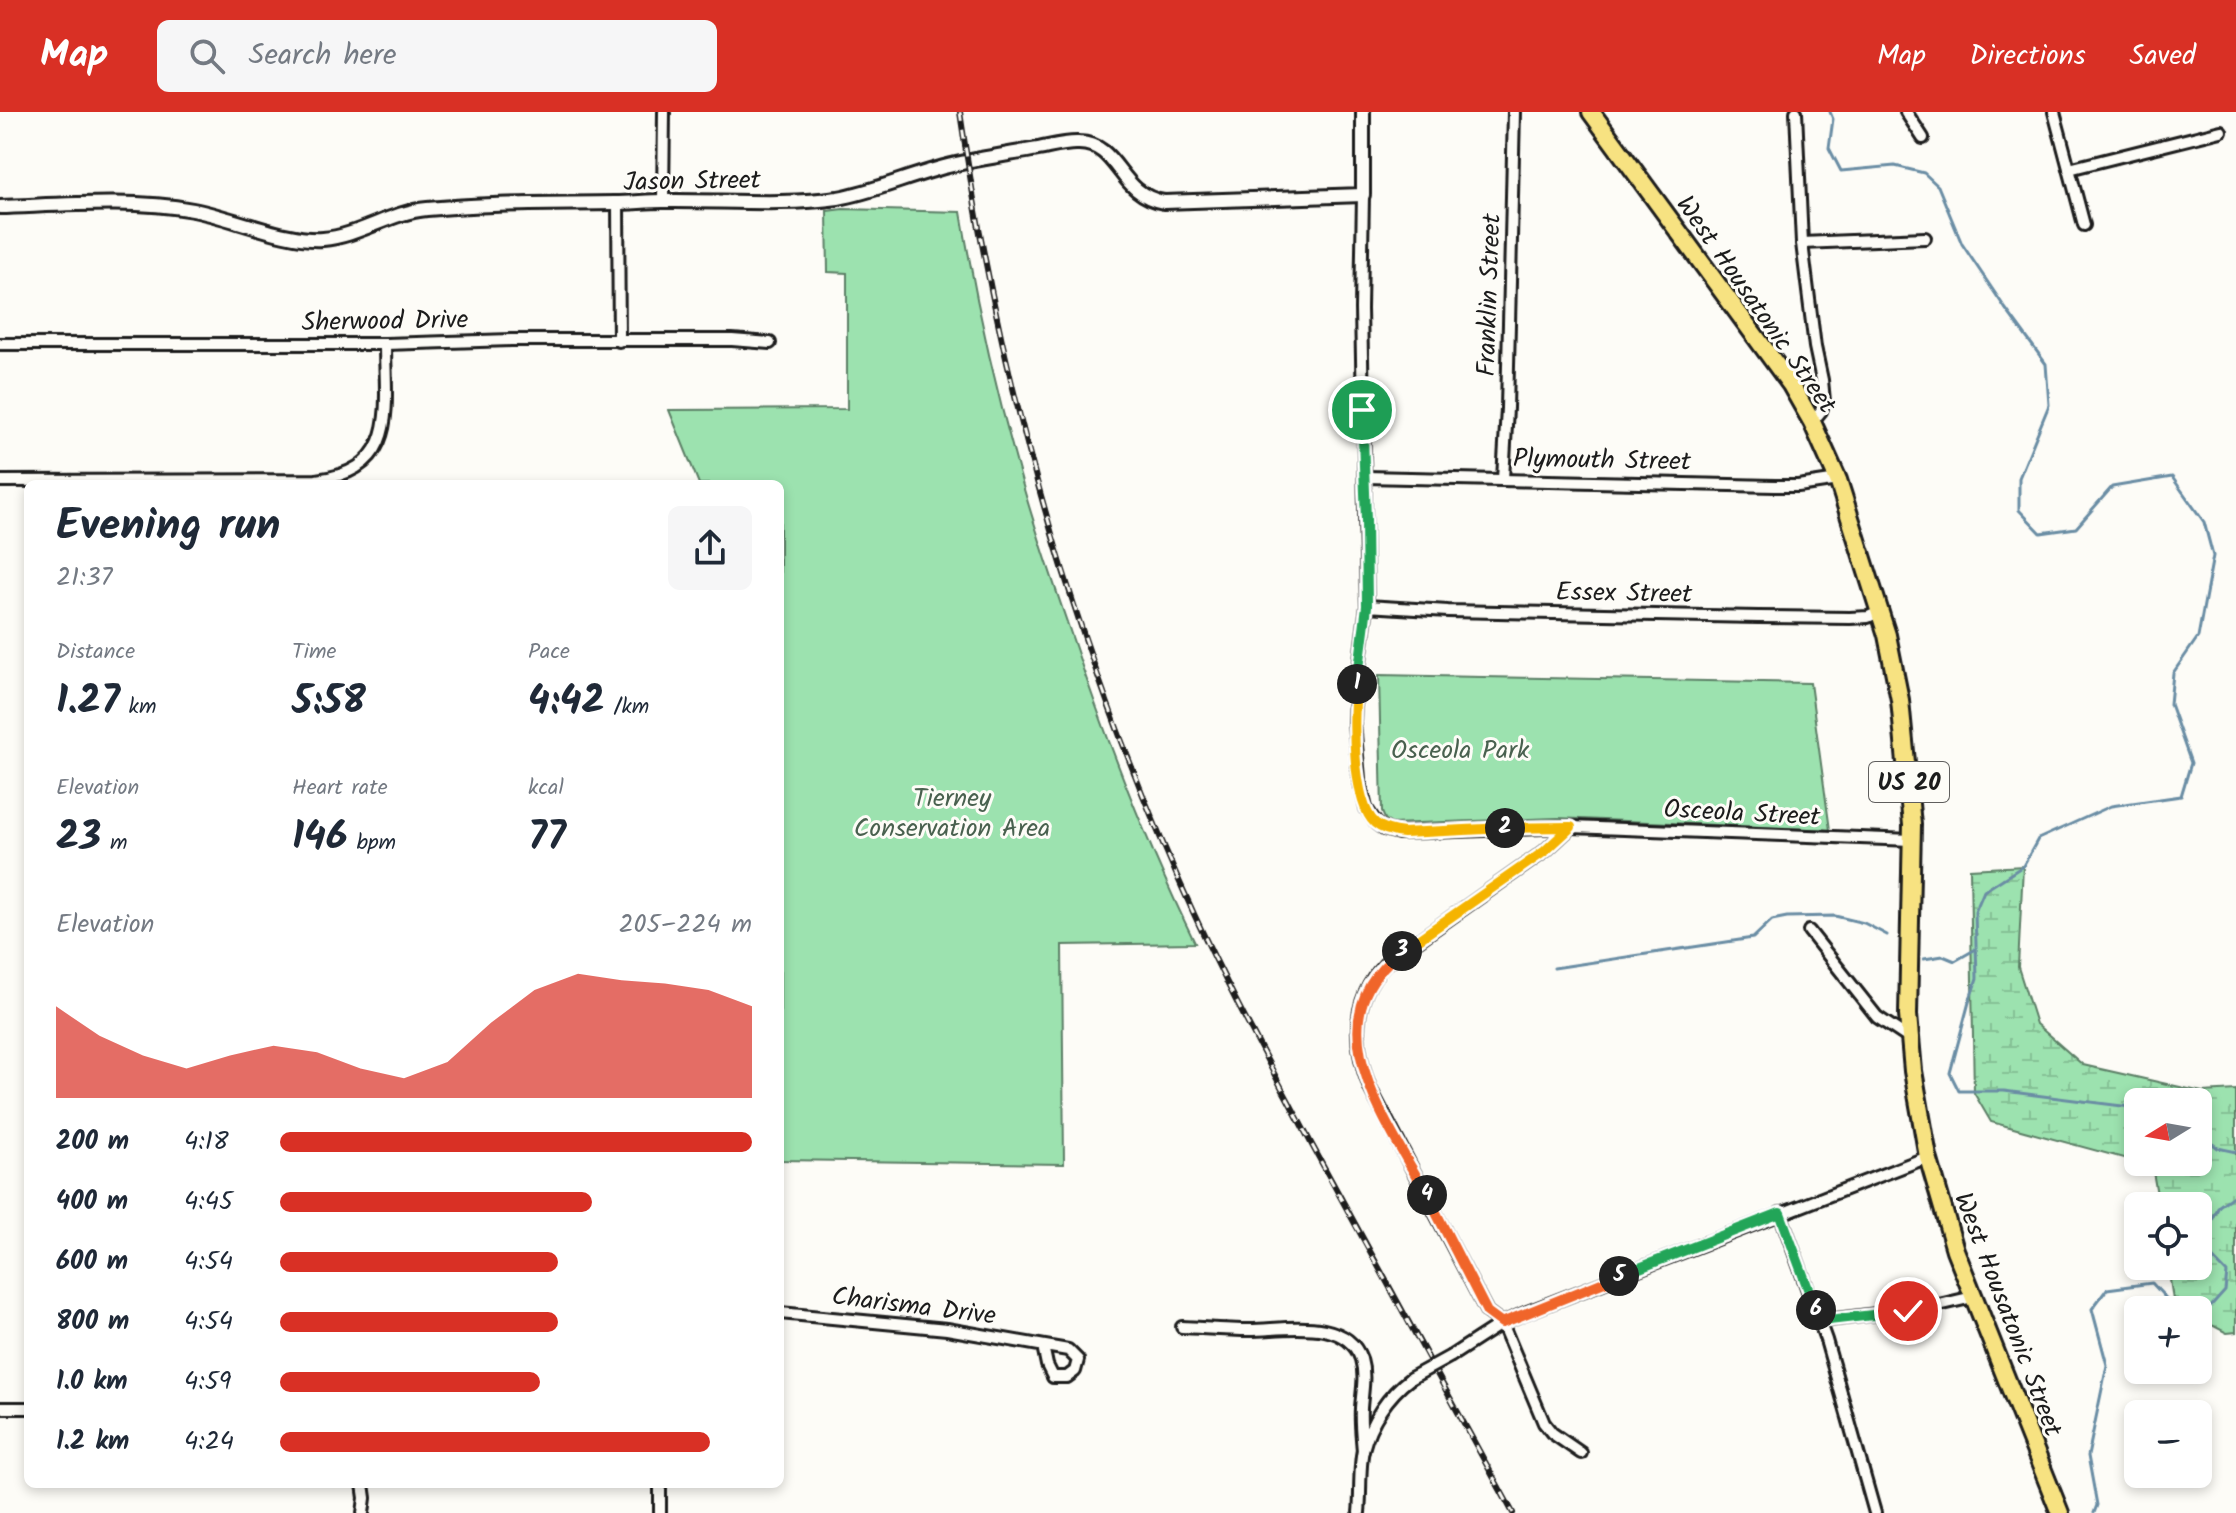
<!DOCTYPE html>
<meta charset="utf-8">
<style>
:root{--surface:#fff;--page:#f6f6f7;--text:#1f2937;--muted:#747a83;--accent:#d93025}
body{margin:0;font-family:Kalam,sans-serif;background:var(--page);color:var(--text);height:100vh;display:flex;flex-direction:column;font-size:30px;white-space:nowrap}
*{box-sizing:border-box;margin:0}
p{font-size:26px;color:var(--muted)}
.icon{flex:none;width:44px;height:44px;fill:none;stroke:currentColor;stroke-width:2;stroke-linecap:round;stroke-linejoin:round}
.map{position:relative;flex:1;overflow:hidden}
.details{position:absolute;left:24px;top:368px;width:760px;height:1008px;display:flex;flex-direction:column;background:var(--surface);border-radius:12px;box-shadow:0 4px 12px #0003}
.details>*{flex:none}
.needle{width:52px;rotate:259deg}
.buttons{position:absolute;left:2124px;top:976px;display:grid;gap:16px}
.buttons a{display:grid;place-items:center;width:88px;height:88px;border-radius:12px;background:var(--surface);box-shadow:0 4px 12px #0003;font-size:40px}
.pin{position:absolute;display:grid;place-items:center;width:68px;height:68px;color:#fff;margin:-34px;border:4px solid #fff;border-radius:50%;box-shadow:0 2px 8px #0007}
.km{position:absolute;width:40px;height:40px;margin:-20px;border-radius:50%;background:#222;color:#fff;font-size:22px;line-height:40px;text-align:center}
.round{display:grid;place-items:center;flex:none;width:84px;height:84px;border-radius:12px;background:var(--page)}
.summary{display:flex;align-items:center;justify-content:space-between;height:136px;padding:0 32px}
h1{font-size:44px;font-weight:800;line-height:60px}
.metrics{display:grid;grid-template-columns:repeat(3,1fr);gap:12px;height:136px;padding:8px 32px}
.metrics div{display:grid;align-content:center}
.metrics b{font-size:40px;font-weight:800}
.metrics small{font-size:22px;font-weight:400}
.metrics p{font-size:22px}
.chart{height:224px;padding:16px 32px}
.chart p{display:flex;justify-content:space-between}
.chart svg{width:100%;height:144px;margin-top:8px;fill:var(--accent);opacity:.7}
ul{padding:0 32px;list-style:none;font-size:26px}
li{display:grid;grid-template-columns:128px 96px 1fr;align-items:center;height:60px}
li i{height:20px;border-radius:10px;background:var(--accent)}
header{display:flex;align-items:center;gap:48px;box-sizing:border-box;height:112px;padding:0 40px;background:var(--accent);color:#fff}
header strong{font-size:38px}
nav{display:flex;gap:44px;margin-inline-start:auto;font-size:28px}
.search{width:560px;height:72px;background:var(--page);display:flex;align-items:center;gap:20px;box-sizing:border-box;padding:0 28px;border-radius:12px;color:var(--muted);font-size:30px}
.map>svg:first-child{display:block}
</style>
<header>
<strong>Map</strong>
<div class="search"><svg class="icon" aria-label="search" viewBox="0 0 24 24"><circle cx="10" cy="10" r="6"/><path d="M15 15l6 6"/></svg>Search here</div>
<nav><a>Map</a><a>Directions</a><a>Saved</a></nav>
</header>
<div class="map">
<svg width="2236" height="1401" viewBox="0 0 2236 1401">
<defs>
<pattern id="wetland-marsh" width="20" height="14" patternUnits="userSpaceOnUse" patternTransform="scale(2)"><rect width="20" height="14" fill="#9ce2af"/><path d="M1 5h8M5 5V1M11 12h8M15 12V8" fill="none" stroke="#86c196"/></pattern>
</defs>
<rect width="100%" height="100%" fill="#fdfcf7"/>
<filter id="ink" filterUnits="userSpaceOnUse"><feTurbulence type="fractalNoise" baseFrequency=".0125" numOctaves="2"/><feDisplacementMap in="SourceGraphic" scale="16" xChannelSelector="R" yChannelSelector="G"/><feConvolveMatrix kernelMatrix="1 2 1 2 8 2 1 2 1" color-interpolation-filters="sRGB"/></filter>
<g filter="url(#ink)">
<polygon fill="url(#wetland-marsh)" stroke="#5c7f66" stroke-width="2" points="2023,754 2018,855 2036,912 2083,953 2202,980 2236,978 2236,1220 2227,1221 2198,1206 2198,1198 2181,1198 2174,1195 2168,1154 2198,1154 2198,1094 2159,1094 2152,1054 2139,1050 2198,1050 2198,990 2138,990 2138,1050 1991,1010 1974,981 1970,757"/>
<g fill="#9ce2af" stroke="#5c7f66" stroke-width="2">
<path d="M843,97L961,100C975,184 993,267 1016,349C1031,405 1050,461 1069,516C1105,624 1145,729 1195,831L1062,833L1064,1052L780,1048V372H699L669,298L847,297V161L828,160L827,99Z"/>
<polygon points="1379,563 1810,571 1830,718 1558,706 1391,712 1385,707 1382,700"/>
</g>
<g fill="none" stroke-linecap="round" stroke-linejoin="round">
<g stroke="#6a8da4" stroke-width="3">
<polyline points="1830,0 1833,7 1829,36 1841,59 1895,54 1924,61 1938,74 1962,132 2005,196 2046,252 2049,293 2019,366 2019,398 2041,421 2076,416 2112,375 2172,365 2204,410 2213,444 2198,525 2173,561 2170,592 2191,651 2181,684 2111,694 2038,727 2023,754 1984,779 1975,800 1977,866 1969,890 1950,961 1959,979 2004,979 2138,996"/>
<polyline points="1924,847 1943,844 1955,849 1976,837"/>
<polyline points="1554,856 1753,826 1772,808 1787,805 1835,804 1864,811 1887,823"/>
<polyline points="2198,1021 2218,1036 2236,1040"/>
<polyline points="2094,1401 2097,1393 2088,1344 2107,1253 2092,1197 2107,1177 2152,1171 2174,1195 2207,1199 2225,1179 2227,1161 2200,1133 2219,1094 2236,1082"/>
</g>
<defs>
<g id="minor">
<polyline points="1796,0 1802,131 1815,235 1822,268 1824,289 1821,299 1812,310"/>
<polyline points="1906,0 1923,26"/>
<polyline points="2054,0 2084,113"/>
<polyline points="2069,57 2221,19"/>
<path d="M1363,83L1361,197L1367,494L1355,587L1354,611L1359,666L1366,696L1376,711L1384,717L1399,721L1571,715L1545,739L1385,852C1351,888 1353,933 1370,976L1487,1200L1502,1211"/>
<polyline points="663,88 664,0"/>
<polyline points="618,91 619,229"/>
<polyline points="1802,131 1925,126"/>
<polyline points="0,232 385,232 511,228 732,228 770,231"/>
<polyline points="1365,365 1775,374 1798,374 1838,368"/>
<polyline points="1503,367 1507,296 1514,0"/>
<path d="M0,369L316,368C400,358 385,296 385,232"/>
<polyline points="1367,494 1448,499 1758,505 1850,506 1868,505 1879,500"/>
<polyline points="1571,715 1912,728"/>
<polyline points="1809,819 1877,905 1910,927"/>
<polyline points="1780,1101 1826,1228 1875,1401"/>
<polyline points="780,1201 947,1217 1068,1238 1078,1248 1075,1259 1067,1265 1053,1265 1047,1253 1043,1234"/>
<polyline points="1820,1209 1926,1196 1973,1185"/>
<polyline points="1502,1211 1544,1311 1552,1321 1581,1341"/>
<path d="M1182,1215C1205,1216 1227,1218 1250,1218C1284,1218 1346,1204 1361,1247C1366,1264 1362,1280 1361,1296C1360,1311 1362,1325 1363,1339"/>
<polyline points="1451,1244 1502,1211 1525,1201 1928,1045"/>
<polyline points="0,1296 28,1296"/>
<polyline points="363,1372 365,1386 363,1401"/>
<polyline points="660,1401 660,1372"/>
<path d="M1359,1401C1361,1382 1359,1355 1363,1338C1370,1310 1388,1283 1411,1266"/>
</g>
<path id="tertiary" d="M0,95C62,93 133,87 193,98C231,105 287,130 323,127C359,124 391,100 427,97C489,91 552,92 614,91C631,91 647,89 663,89C720,88 782,94 838,86C872,80 904,66 937,57C968,48 1000,44 1032,38C1047,36 1064,30 1079,31C1120,32 1118,83 1164,90L1363,83V0"/>
<polyline id="trunk" points="1591,0 1791,273 1812,310 1838,368 1887,523 1900,588 1912,713 1908,903 1913,959 1928,1045 1955,1138 2060,1401"/>
</defs>
<use href="#minor" stroke="#1c1c1c" stroke-width="16"/>
<use href="#tertiary" stroke="#1c1c1c" stroke-width="18"/>
<use href="#trunk" stroke="#1c1c1c" stroke-width="22"/>
<use href="#minor" stroke="#fdfcf7" stroke-width="10"/>
<use href="#tertiary" stroke="#fdfcf7" stroke-width="12"/>
<use href="#trunk" stroke="#f7e281" stroke-width="16"/>
<defs>
<path id="rail" d="M960,0C1000,276 1078,548 1194,802C1230,881 1272,957 1312,1033C1378,1156 1446,1278 1513,1401"/>
</defs>
<use href="#rail" stroke="#1c1c1c" stroke-width="6"/>
<use href="#rail" stroke="#fdfcf7" stroke-width="3" stroke-dasharray="9" stroke-linecap="butt"/>
<defs>
<polyline id="minor-bridge" points="1411,1266 1451,1244"/>
</defs>
<use href="#minor-bridge" stroke="#1c1c1c" stroke-width="16" stroke-linecap="butt"/>
<use href="#minor-bridge" stroke="#fdfcf7" stroke-width="10"/>
</g>
</g>
<g fill="none" stroke-linecap="round" stroke-linejoin="round" filter="url(#ink)">
<defs>
<polyline id="split-1" points="1357,572 1367,494 1366,408 1362,298"/>
<path id="split-2" d="M1357,572C1352,602 1352,690 1375,711C1383,718 1394,720 1404,721L1505,716"/>
<polyline id="split-3" points="1402,839 1545,739 1571,715 1505,716"/>
<path id="split-4" d="M1402,839C1309,907 1387,1010 1427,1083"/>
<polyline id="split-5" points="1427,1083 1487,1200 1502,1211 1619,1164"/>
<polyline id="split-6" points="1619,1164 1780,1101 1816,1198"/>
<polyline id="split-7" points="1816,1198 1820,1209 1908,1199"/>
</defs>
<use href="#split-1" stroke="#fff" stroke-width="16"/>
<use href="#split-2" stroke="#fff" stroke-width="16"/>
<use href="#split-3" stroke="#fff" stroke-width="16"/>
<use href="#split-4" stroke="#fff" stroke-width="16"/>
<use href="#split-5" stroke="#fff" stroke-width="16"/>
<use href="#split-6" stroke="#fff" stroke-width="16"/>
<use href="#split-7" stroke="#fff" stroke-width="16"/>
<use href="#split-1" stroke="#22a559" stroke-width="10"/>
<use href="#split-2" stroke="#f5b400" stroke-width="10"/>
<use href="#split-3" stroke="#f5b400" stroke-width="10"/>
<use href="#split-4" stroke="#f0652b" stroke-width="10"/>
<use href="#split-5" stroke="#f0652b" stroke-width="10"/>
<use href="#split-6" stroke="#22a559" stroke-width="10"/>
<use href="#split-7" stroke="#22a559" stroke-width="10"/>
</g>
<g text-anchor="middle" stroke-width="6" stroke-linejoin="round" paint-order="stroke">
<rect fill="#fdfcf7" stroke="#605f5e" stroke-width="2" x="1869" y="650" width="80" height="40" rx="6"/>
<g font-size="24" font-weight="bold" fill="#1c1c1c">
<text x="1909" y="678">US 20</text>
</g>
<g font-size="26" fill="#1c1c1c" stroke="#fdfcf7">
<text transform="translate(692 68) rotate(-1)" y="9">Jason Street</text>
<text transform="translate(1488 183) rotate(-88)" y="9">Franklin Street</text>
<text transform="translate(1757 192) rotate(55)" y="9">West Housatonic Street</text>
<text transform="translate(385 208) rotate(-1)" y="9">Sherwood Drive</text>
<text transform="translate(1602 347) rotate(1)" y="9">Plymouth Street</text>
<text transform="translate(1624 480) rotate(1)" y="9">Essex Street</text>
<text transform="translate(1742 700) rotate(3)" y="9">Osceola Street</text>
<text transform="translate(914 1193) rotate(7)" y="9">Charisma Drive</text>
<text transform="translate(2009 1202) rotate(69)" y="9">West Housatonic Street</text>
</g>
<g font-size="26" fill="#49614f" stroke="#fdfcf7">
<text x="1460" y="646">Osceola Park</text>
<text x="952" y="694">Tierney<tspan x="952" dy="30">Conservation Area</tspan></text>
</g>
</g>
</svg>
<div class="buttons">
<a><svg class="needle" viewBox="-14 -14 28 28"><path d="M0-13l5 13h-10z" fill="#e53935"/><path d="M0 13l5-13h-10z" fill="#747a83"/></svg></a>
<a><svg class="icon" aria-label="locate" viewBox="0 0 24 24"><circle cx="12" cy="12" r="6"/><path d="M12 2v4M12 18v4M2 12h4M18 12h4"/></svg></a>
<a>+</a>
<a>−</a>
</div>
<div class="pin" style="left:1362px;top:298px;background:#1e9e55"><svg class="icon" aria-label="arrive" viewBox="0 0 24 24"><path d="M6 21V4h12l-3 4 3 4H6"/></svg></div>
<div class="pin" style="left:1908px;top:1199px;background:#d93025"><svg class="icon" aria-label="check" viewBox="0 0 24 24"><path d="M5 12l5 5 9-10"/></svg></div>
<b class="km" style="left:1357px;top:572px">1</b>
<b class="km" style="left:1505px;top:716px">2</b>
<b class="km" style="left:1402px;top:839px">3</b>
<b class="km" style="left:1427px;top:1083px">4</b>
<b class="km" style="left:1619px;top:1164px">5</b>
<b class="km" style="left:1816px;top:1198px">6</b>
<section class="details">
<div class="summary"><div><h1>Evening run</h1><p>21:37</p></div><a class="round"><svg class="icon" aria-label="share" viewBox="0 0 24 24"><path d="M12 15V3M7 8l5-5 5 5M5 13v7h14v-7"/></svg></a></div>
<div class="metrics">
<div><p>Distance</p><b>1.27<small> km</small></b></div>
<div><p>Time</p><b>5:58</b></div>
<div><p>Pace</p><b>4:42<small> /km</small></b></div>
</div>
<div class="metrics">
<div><p>Elevation</p><b>23<small> m</small></b></div>
<div><p>Heart rate</p><b>146<small> bpm</small></b></div>
<div><p>kcal</p><b>77</b></div>
</div>
<div class="chart"><p><span>Elevation</span>205–224 m</p>
<svg viewBox="0 0 160 44" preserveAspectRatio="none"><path d="M0 44V16L10 25L20 31L30 35L40 31L50 28L60 30L70 35L80 38L90 33L100 21L110 11L120 6L130 8L140 9L150 11L160 16V44z"/></svg>
</div>
<ul>
<li><b>200 m</b>4:18<i style="width:100%"></i></li>
<li><b>400 m</b>4:45<i style="width:66%"></i></li>
<li><b>600 m</b>4:54<i style="width:59%"></i></li>
<li><b>800 m</b>4:54<i style="width:59%"></i></li>
<li><b>1.0 km</b>4:59<i style="width:55%"></i></li>
<li><b>1.2 km</b>4:24<i style="width:91%"></i></li>
</ul>
</section>
</div>
